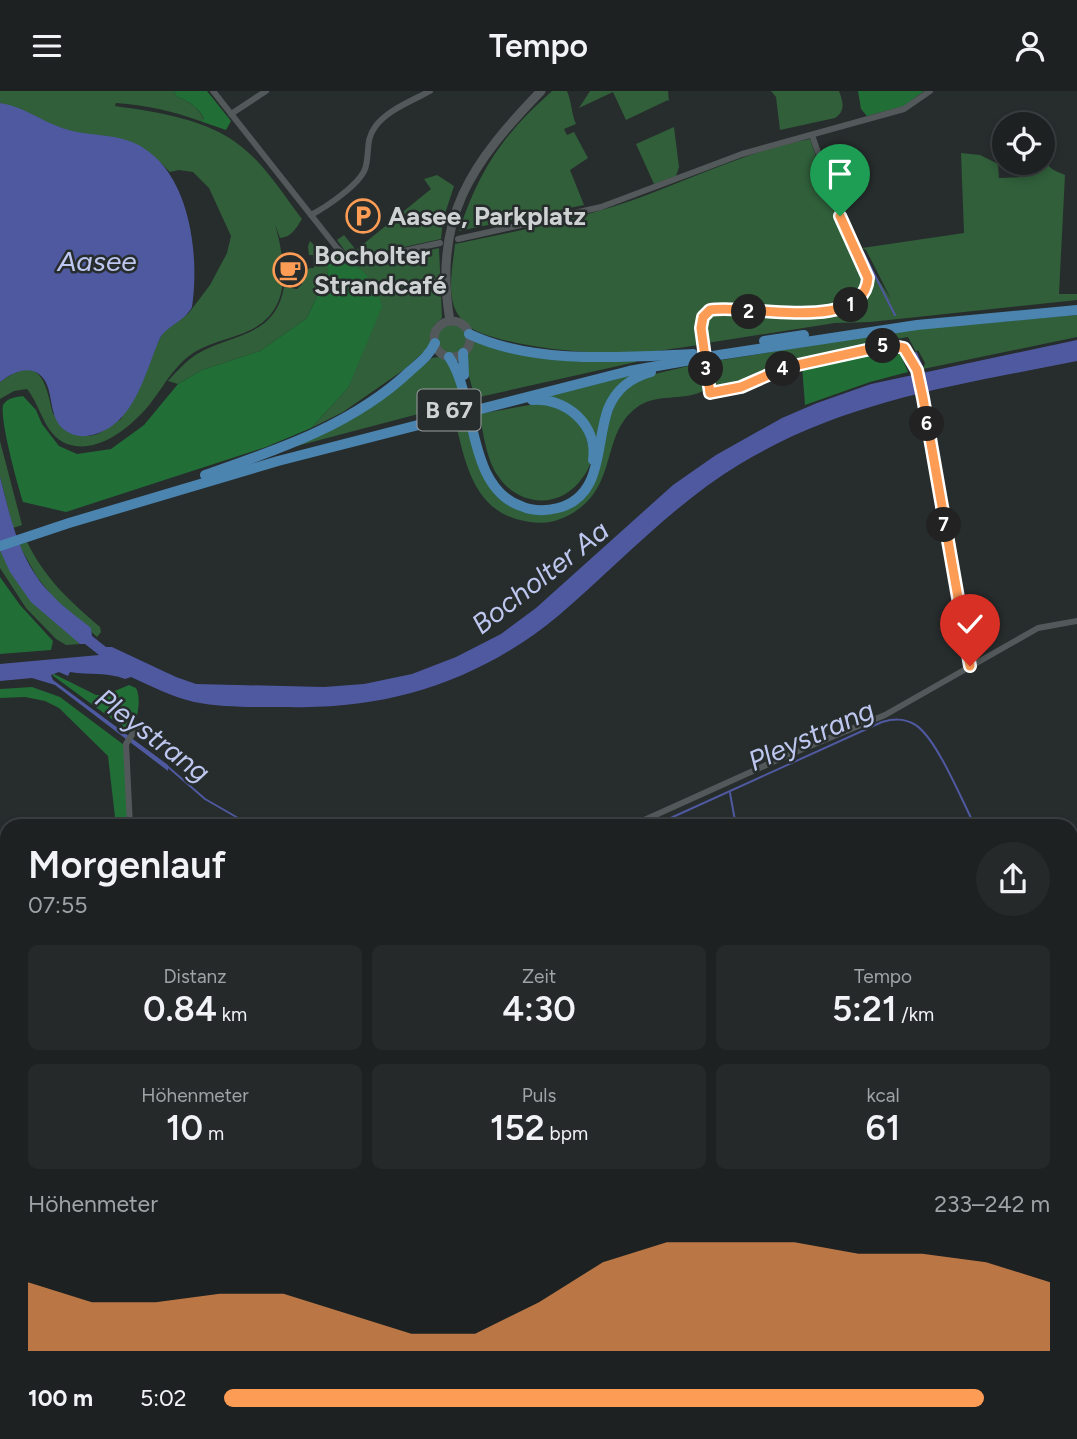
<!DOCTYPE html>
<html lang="de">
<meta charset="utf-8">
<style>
:root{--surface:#1d2122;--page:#25292a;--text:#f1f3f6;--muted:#a0a3a5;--line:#3b3e40;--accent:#fd9c55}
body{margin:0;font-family:Figtree,sans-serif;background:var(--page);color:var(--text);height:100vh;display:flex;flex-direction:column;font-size:26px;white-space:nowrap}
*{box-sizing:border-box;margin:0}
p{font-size:23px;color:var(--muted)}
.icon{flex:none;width:38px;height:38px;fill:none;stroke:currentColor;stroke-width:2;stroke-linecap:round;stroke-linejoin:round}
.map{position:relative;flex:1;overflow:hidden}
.sheet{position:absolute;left:0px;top:728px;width:1078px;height:621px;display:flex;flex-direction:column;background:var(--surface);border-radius:21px 21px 0 0;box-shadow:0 4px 10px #0003,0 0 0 2px var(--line)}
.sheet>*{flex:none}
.buttons{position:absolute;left:992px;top:21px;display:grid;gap:14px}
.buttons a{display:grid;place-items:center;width:63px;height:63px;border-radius:50%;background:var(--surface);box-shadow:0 4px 10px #0003,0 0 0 2px var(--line);font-size:35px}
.pin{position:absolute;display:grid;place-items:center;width:60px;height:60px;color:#fff;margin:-72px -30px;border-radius:50% 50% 50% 0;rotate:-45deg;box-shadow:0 0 7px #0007}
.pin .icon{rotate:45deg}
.km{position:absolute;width:35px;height:35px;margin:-18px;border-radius:50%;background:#222;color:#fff;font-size:19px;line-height:35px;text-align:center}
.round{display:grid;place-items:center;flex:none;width:74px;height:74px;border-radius:37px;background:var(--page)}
.headline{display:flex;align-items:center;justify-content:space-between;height:119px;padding:0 28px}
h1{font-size:38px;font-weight:600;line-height:52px}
.stats{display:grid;grid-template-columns:repeat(3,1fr);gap:10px;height:119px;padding:7px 28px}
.stats div{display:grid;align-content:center;border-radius:10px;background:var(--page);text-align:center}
.stats b{font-size:35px;font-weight:600}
.stats small{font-size:19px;font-weight:400}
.stats p{font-size:19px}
.chart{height:196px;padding:14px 28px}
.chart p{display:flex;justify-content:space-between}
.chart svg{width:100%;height:126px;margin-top:7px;fill:var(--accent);opacity:.7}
ul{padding:0 28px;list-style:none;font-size:23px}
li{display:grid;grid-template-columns:112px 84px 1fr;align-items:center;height:52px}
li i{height:18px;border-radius:9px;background:var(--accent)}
header{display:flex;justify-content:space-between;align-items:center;height:91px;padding:0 28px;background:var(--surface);font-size:32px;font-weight:600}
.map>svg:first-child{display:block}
</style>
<header><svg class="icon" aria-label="menu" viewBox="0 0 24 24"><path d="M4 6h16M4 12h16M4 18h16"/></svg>Tempo<svg class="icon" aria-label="person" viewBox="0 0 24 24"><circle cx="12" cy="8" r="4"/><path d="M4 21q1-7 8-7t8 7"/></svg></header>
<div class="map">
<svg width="1077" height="1348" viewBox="0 0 1077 1348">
<rect width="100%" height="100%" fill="#272c2d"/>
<g fill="#305f3a">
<path d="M0,0H174L177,6C187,8 201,19 204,29L200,30C173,20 145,14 116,12L115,15C157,21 209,28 243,57C266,75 284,105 302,128C296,137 292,146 280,147L275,133C282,158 289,194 275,217C256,249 217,244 189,265C167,282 158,308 138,326C120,344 93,362 67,353C44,344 41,315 27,298L14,300L0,308V291C40,262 45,289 53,323L89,345L98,343L121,328L160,247L165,239L188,223L210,194L227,162L231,145L209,97L193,81L179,79L170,81C129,38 110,53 61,37C41,30 20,20 0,12Z"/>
<path d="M552,0H567C572,12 571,21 576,33L564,38L567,44L574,41L588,67L570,79L584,114L459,140C480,77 503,44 552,0Z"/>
<polygon points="590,0 668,0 669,11 668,9 626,29 613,1 579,17"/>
<path d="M771,0H839C843,11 846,20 835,27L780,39L776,6Z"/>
<polygon points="674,36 679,76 676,85 654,93 636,53"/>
<path d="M810,48L833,118L864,190C862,194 861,201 858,205C845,223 768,219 747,218C737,217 725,213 715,214C707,215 702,220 698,226V254C677,257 656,261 634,262C589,263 524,258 481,242C473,240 461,229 457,222C446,203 453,174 455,153C507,142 560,132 612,116C678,95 741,61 810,48Z"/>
<path d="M961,62L980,64L998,73L999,87L1025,86V72H1043V67H1046C1047,78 1056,80 1065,84L1059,203H1077V209L870,231L835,232L707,252L704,233L707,224L716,220L798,224L840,222L853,219L864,210L871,196V187L861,162L891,208L866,159L862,157L964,142Z"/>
<path d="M437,84L454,95L443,129L441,148L358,166C347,165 343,157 337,149L344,144L356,159L431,98L424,88Z"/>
<path d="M310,150L316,156L319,152L329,169L328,181L307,227L260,260L202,279L178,293L168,290C177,280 186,270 197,263C232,242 275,247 284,196L297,198L302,193L304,181L310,177H314L313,164H309L308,155Z"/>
<polygon points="439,157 442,227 434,234 429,256 405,278 343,321 311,337 348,297 380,202 357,175"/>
<path d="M1077,224V246L923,278L925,272L918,259L916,261L908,246C863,254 818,262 773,275C753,281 739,296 717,296L712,291L710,271L906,239Z"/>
<circle cx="452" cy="248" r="14"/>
<polygon points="474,250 635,269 636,271 475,307 465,271"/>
<polygon points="438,266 445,268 455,283 460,312 297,355 398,296 432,267"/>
<path d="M701,272L704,289L703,300C682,311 656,301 636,317C599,345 620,399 567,425C550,434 534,433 516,428C472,415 464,367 455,329L464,326L470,348L499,407L509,414L531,422L580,408L618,305L642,286Z"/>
<polygon points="646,278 620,295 598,354 581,324 537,306"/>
<path d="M541,312C561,315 579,325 586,346C587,352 592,360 592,366C591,373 587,381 583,386C562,418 519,417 498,385C486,368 484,343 479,323Z"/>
<polygon points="0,350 22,434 13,437 0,386"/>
<path d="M27,451C46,489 69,509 100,536L101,541L97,546L53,506L37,486L19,454Z"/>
<polygon points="0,459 73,546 80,553 66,554 56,548 26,517 0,477"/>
<polygon points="1071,1224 1077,1224 1077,1335 1071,1336"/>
<polygon points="167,1342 262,1342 273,1348 167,1348"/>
<polygon points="969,1342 1065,1342 1064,1348 968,1348"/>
</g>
<g fill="#216e37">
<path d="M174,0H207L231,30L226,39L200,30L204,28C201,19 187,8 177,6Z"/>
<polygon points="858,0 924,0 904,15 867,25 861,18"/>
<path d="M327,162C353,165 378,190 382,216L348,297L311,337L266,356L66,421L23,411C17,392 0,330 3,314C7,307 16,306 23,305L36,319L42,333L59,355L77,363L111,358L144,334L178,293L202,279L260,260L307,227L328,181Z"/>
<polygon points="893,258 899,260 908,281 870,291 805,314 802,275"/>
<polygon points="0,486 20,514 53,550 51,559 0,563"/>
<path d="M54,583L96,604H105L129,594L136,597C142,608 137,631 131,642L52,584Z"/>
<polygon points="32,596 60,606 124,654 129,735 116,735 108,665 59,617 45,610 25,606 0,607 0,598"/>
<polygon points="1077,1018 1077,1167 1071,1166 1071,1019"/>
<polygon points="608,1342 766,1342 776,1348 609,1348"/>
<polygon points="784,1342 930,1342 931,1348 779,1348"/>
</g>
<g fill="#4f59a0">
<path d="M0,12C26,16 45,33 69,39C90,45 112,43 132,51C190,75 200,163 192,216C185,230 168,234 160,247C145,281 135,334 92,344C81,347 70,344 62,337C47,322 55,295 39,283C27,274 10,283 0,291Z"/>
<path d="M1077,249V270C958,294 846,309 740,373C672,414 618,474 558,525C481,589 389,619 289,616C259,616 225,617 194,611C172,606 151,595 131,586L125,588C108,581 89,584 70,581L68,585L59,581L51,584L53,589L168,674V680L55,594L32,587L0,590V573L99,564L85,553H80L31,511L10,481L0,459V386C11,429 20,473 53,505C64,517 79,527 91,537L92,545L106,556H112L176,586L196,593L324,596L364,593L412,583L456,566L501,543L536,517L673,394L716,364L782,327L817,312L871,293Z"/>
</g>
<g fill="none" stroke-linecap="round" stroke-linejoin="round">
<g stroke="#4f59a0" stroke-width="2">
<polyline points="863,161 895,224"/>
<polyline points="916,262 922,276"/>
<polyline points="167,675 205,708 252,735"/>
<polyline points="730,702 736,735"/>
<path d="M653,735L882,631C893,628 903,627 914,633C936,645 962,710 975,735"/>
<polyline points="1071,825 1077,827"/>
<polyline points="719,1348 723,1342"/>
</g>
<g stroke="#53595a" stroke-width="6">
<polyline points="213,0 337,157 351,170 359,170 440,152"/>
<polyline points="231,23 266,0"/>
<path d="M812,44L840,125L868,187C863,244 746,212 710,219L703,226L701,237L710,302L741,296L784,277L889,254L904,257L917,279L923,307L969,575"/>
<path d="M311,124C326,116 359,94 365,78C370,64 365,49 375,36C387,19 412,10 430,0"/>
<polyline points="458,148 601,116 742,63 904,18 930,0"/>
<polyline points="130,735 126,653 137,636"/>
<polyline points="631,735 786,665 885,624 1038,537 1077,530"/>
<polyline points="0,786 7,787"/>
<polyline points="0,1030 7,1037"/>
<polyline points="164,1342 164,1348"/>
<polyline points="269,1342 279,1348"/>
</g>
<g stroke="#53595a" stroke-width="9">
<path d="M450,230C432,127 472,71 541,0"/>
<circle cx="452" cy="248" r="18"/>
</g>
<g stroke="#4a84af" stroke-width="10">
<path d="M469,243C534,274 623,266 693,263"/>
<polyline points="764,250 804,244"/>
<polyline points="463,262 464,284"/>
<path d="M449,266C477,307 466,396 521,415C532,420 546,420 558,417C604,405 595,353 608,318C616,298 630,287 651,281"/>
<path d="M532,309C566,306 598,334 593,369"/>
<path d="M205,384C277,359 353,334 410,280C419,272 430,264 435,252"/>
<polyline points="0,455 69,432 278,370 629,280 719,264 917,234 1077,219"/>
</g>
</g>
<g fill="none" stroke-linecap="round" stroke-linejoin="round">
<defs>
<path id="route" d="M840,125L868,187C864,244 746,212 710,219L703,226L701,237L710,302L741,296L784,277L889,254L904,257L917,279L923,307L970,575"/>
</defs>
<use href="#route" stroke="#fff" stroke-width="14"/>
<use href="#route" stroke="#fd9c55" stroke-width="9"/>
</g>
<defs>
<symbol id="parking-ring" viewBox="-11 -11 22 22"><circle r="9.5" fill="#272c2d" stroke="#fd9c55" stroke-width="1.5"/><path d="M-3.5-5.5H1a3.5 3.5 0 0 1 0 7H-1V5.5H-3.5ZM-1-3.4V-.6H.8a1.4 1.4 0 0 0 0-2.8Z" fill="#fd9c55"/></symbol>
<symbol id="cafe-ring" viewBox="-11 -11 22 22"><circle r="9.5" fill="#272c2d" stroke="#fd9c55" stroke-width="1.5"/><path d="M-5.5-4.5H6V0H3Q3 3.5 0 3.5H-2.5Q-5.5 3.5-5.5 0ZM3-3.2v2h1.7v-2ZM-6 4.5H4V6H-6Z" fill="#fd9c55"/></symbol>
</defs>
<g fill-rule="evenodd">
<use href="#parking-ring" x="344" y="106" width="38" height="38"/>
<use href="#cafe-ring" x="271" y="160" width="38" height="38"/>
</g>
<g text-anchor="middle" stroke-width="5" stroke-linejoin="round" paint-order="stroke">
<rect fill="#272c2d" stroke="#9da0a1" stroke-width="2" x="417.5" y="298.5" width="63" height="41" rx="5"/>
<g font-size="24" font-weight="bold" fill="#cfd2d3">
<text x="449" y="327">B 67</text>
</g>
<g font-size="26" font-weight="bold" fill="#cfd2d3" stroke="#272c2d" text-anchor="start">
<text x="388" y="134">Aasee, Parkplatz</text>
<text x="314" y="173">Bocholter<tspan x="314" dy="30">Strandcafé</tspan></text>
</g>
<g font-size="28" font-style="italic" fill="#bec7ef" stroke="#272c2d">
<text x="97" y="180">Aasee</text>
<text transform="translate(540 486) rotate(-38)" y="10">Bocholter Aa</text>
<text transform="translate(153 644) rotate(37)" y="10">Pleystrang</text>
<text transform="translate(811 644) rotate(-24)" y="10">Pleystrang</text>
</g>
</g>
</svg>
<div class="buttons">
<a><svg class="icon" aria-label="locate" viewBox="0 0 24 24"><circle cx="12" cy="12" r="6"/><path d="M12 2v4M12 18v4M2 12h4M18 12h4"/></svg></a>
</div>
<div class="pin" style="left:840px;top:125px;background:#1e9e55"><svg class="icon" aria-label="arrive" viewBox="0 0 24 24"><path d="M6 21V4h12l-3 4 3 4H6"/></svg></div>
<div class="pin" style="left:970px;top:575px;background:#d93025"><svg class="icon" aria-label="check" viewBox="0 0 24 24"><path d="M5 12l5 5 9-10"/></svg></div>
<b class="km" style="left:851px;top:214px">1</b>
<b class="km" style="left:749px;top:221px">2</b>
<b class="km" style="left:706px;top:278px">3</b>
<b class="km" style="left:783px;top:278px">4</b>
<b class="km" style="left:883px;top:255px">5</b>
<b class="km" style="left:927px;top:333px">6</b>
<b class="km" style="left:944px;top:434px">7</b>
<section class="sheet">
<div class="headline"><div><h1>Morgenlauf</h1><p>07:55</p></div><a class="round"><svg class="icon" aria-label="share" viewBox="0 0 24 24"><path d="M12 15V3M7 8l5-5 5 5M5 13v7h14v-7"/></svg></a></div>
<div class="stats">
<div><p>Distanz</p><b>0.84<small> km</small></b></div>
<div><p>Zeit</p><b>4:30</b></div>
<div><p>Tempo</p><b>5:21<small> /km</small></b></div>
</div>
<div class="stats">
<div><p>Höhenmeter</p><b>10<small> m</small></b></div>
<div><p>Puls</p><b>152<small> bpm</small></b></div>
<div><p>kcal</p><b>61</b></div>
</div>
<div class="chart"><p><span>Höhenmeter</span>233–242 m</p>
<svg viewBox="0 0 160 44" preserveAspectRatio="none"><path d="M0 44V20L10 27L20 27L30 24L40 24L50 31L60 38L70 38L80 27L90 13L100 6L110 6L120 6L130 10L140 10L150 13L160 20V44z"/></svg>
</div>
<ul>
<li><b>100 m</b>5:02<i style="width:92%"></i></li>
</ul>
</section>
</div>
